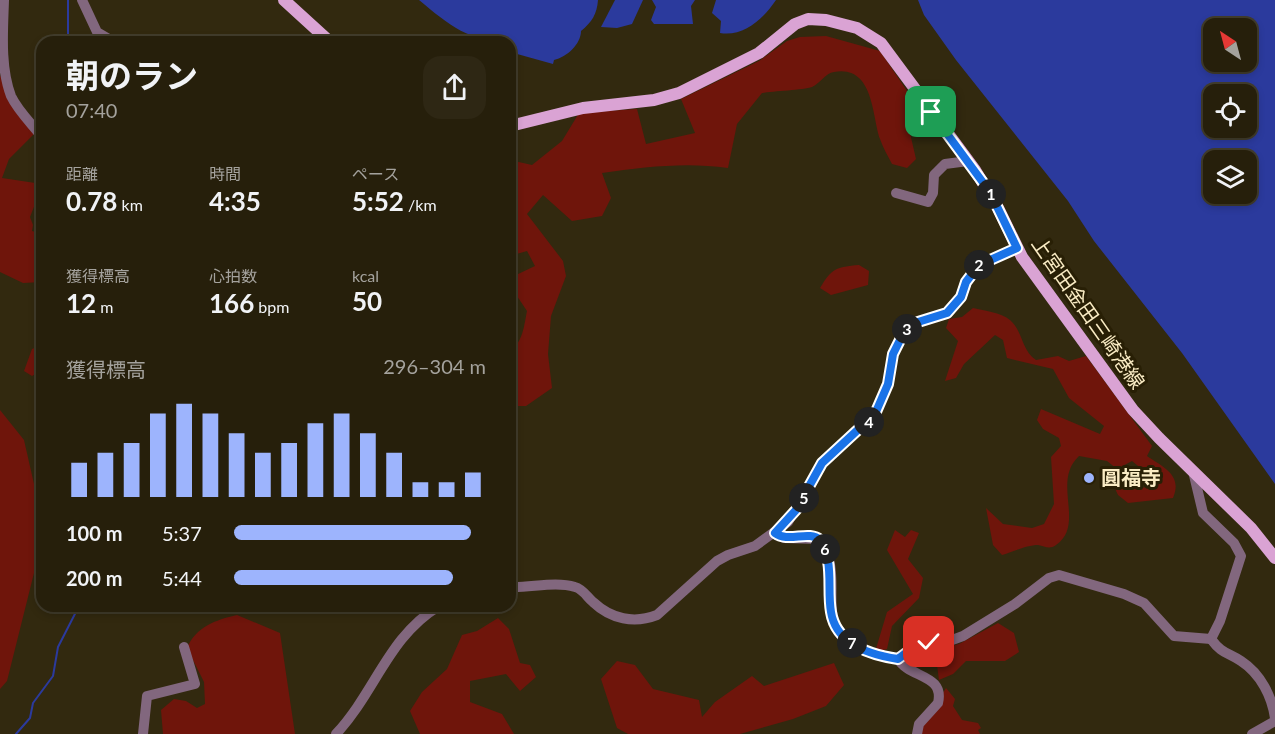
<!DOCTYPE html>
<html lang="ja">
<meta charset="utf-8">
<style>
:root{--surface:#261f0b;--page:#2e2714;--text:#f1f3f6;--muted:#a4a29d;--line:#423d2c;--accent:#9db4fd}
body{margin:0;font-family:Lato,"Noto Sans JP",sans-serif;background:var(--page);color:var(--text);height:100vh;display:flex;flex-direction:column;font-size:22px;white-space:nowrap}
*{box-sizing:border-box;margin:0}
p{font-size:20px;color:var(--muted)}
.icon{flex:none;width:33px;height:33px;fill:none;stroke:currentColor;stroke-width:2;stroke-linecap:round;stroke-linejoin:round}
.map{position:relative;flex:1;overflow:hidden}
.drawer{position:absolute;left:36px;top:36px;width:480px;height:576px;display:flex;flex-direction:column;background:var(--surface);border-radius:18px;box-shadow:0 3px 9px #0003,0 0 0 2px var(--line)}
.drawer>*{flex:none}
.needle{width:39px;rotate:324deg}
.tools{position:absolute;left:1203px;top:18px;display:grid;gap:12px}
.tools a{display:grid;place-items:center;width:54px;height:54px;border-radius:12px;background:var(--surface);box-shadow:0 3px 9px #0003,0 0 0 2px var(--line);font-size:30px}
.pin{position:absolute;display:grid;place-items:center;width:51px;height:51px;color:#fff;margin:-26px;border-radius:12px;box-shadow:0 3px 9px #0006}
.km{position:absolute;width:30px;height:30px;margin:-15px;border-radius:50%;background:#222;color:#fff;font-size:16px;line-height:30px;text-align:center}
.round{display:grid;place-items:center;flex:none;width:63px;height:63px;border-radius:18px;background:var(--page)}
.overview{display:flex;align-items:center;justify-content:space-between;height:102px;padding:0 30px}
h1{font-size:33px;font-weight:700;line-height:45px}
.metrics{display:grid;grid-template-columns:repeat(3,1fr);gap:9px;height:102px;padding:6px 30px}
.metrics div{display:grid;align-content:center}
.metrics b{font-size:26px;font-weight:700}
.metrics small{font-size:16px;font-weight:400}
.metrics p{font-size:16px}
.chart{height:168px;padding:12px 30px}
.chart p{display:flex;justify-content:space-between}
.chart svg{width:100%;height:108px;margin-top:6px;stroke:var(--accent);stroke-width:6}
ul{padding:0 30px;list-style:none;font-size:20px}
li{display:grid;grid-template-columns:96px 72px 1fr;align-items:center;height:45px}
li i{height:15px;border-radius:8px;background:var(--accent)}
.map>svg:first-child{display:block}
</style>
<div class="map">
<svg width="1275" height="734" viewBox="0 0 1275 734">
<rect width="100%" height="100%" fill="#32290f"/>
<g fill="#6f150b">
<path d="M826,36L880,51L907,91L924,103L922,109L908,115L907,120L916,159L907,168L892,164C888,156 883,148 880,139C872,116 874,65 834,72C825,73 821,83 812,87C804,90 773,91 762,93L737,124L728,168C685,162 645,167 602,173L611,198L602,216L572,221L543,195L527,214L563,261L566,276L551,316L548,354L552,388L526,406H510V351C523,342 524,326 527,311L517,296L516,275L535,266L527,251L513,255L510,251V160L532,165L562,141L579,113L637,109L646,144L695,133L681,99L759,61L787,41L800,37Z"/>
<polygon points="0,75 11,102 35,133 9,159 2,178 42,184 42,197 37,199 30,217 33,225 32,231 42,234 42,282 23,283 0,272"/>
<path d="M859,265L869,271L868,285L831,295L820,288C832,268 836,267 859,265Z"/>
<path d="M973,308C985,311 1000,312 1010,320C1023,331 1021,350 1036,360L1058,356L1069,361L1086,356L1152,446L1147,456C1163,467 1183,475 1173,498L1128,503L1118,495L1111,480L1119,474L1130,490L1152,486L1149,475L1132,461L1117,469L1107,461L1079,456C1051,482 1086,524 1056,545C1049,550 1045,546 1038,545C1027,545 1012,552 1002,555L993,545L986,508L1003,524L1032,528L1044,524L1054,504L1051,457L1061,446L1059,438L1043,429L1037,420L1041,409L1100,434L1104,426L1069,398L1053,369L1007,358L1003,340L995,335L964,364L956,378L945,381L958,341L946,328L949,319L962,317Z"/>
<polygon points="42,345 42,370 32,376 24,371 32,349"/>
<polygon points="0,410 24,440 42,519 42,541 7,681 0,689"/>
<polygon points="895,530 905,537 911,530 919,533 908,559 923,578 919,598 892,626 887,649 875,652 887,612 913,594 887,550"/>
<path d="M237,615L280,633L295,734H163L161,710L174,699L186,701L197,708L205,704L204,682L187,648C196,627 215,620 237,615Z"/>
<polygon points="498,618 509,629 520,663 530,665 536,677 520,691 506,674 470,681 470,702 502,714 514,734 420,734 410,711 422,692 447,669 462,635 477,631"/>
<polygon points="998,623 1014,633 1019,652 1005,661 966,661 953,674 939,680 935,650 959,644"/>
<polygon points="617,661 635,665 653,689 699,700 702,717 715,702 752,676 764,686 834,663 844,685 826,706 793,719 740,734 628,734 617,728 601,679"/>
<polygon points="946,688 955,699 953,706 962,720 978,723 981,728 978,730 980,734 921,734 921,729"/>
</g>
<g fill="#2b3a9d" fill-rule="evenodd">
<path d="M419,0H598C597,14 592,22 581,31C581,44 567,57 554,60L553,64L510,52V42C469,42 449,25 419,0Z"/>
<polygon points="615,0 643,0 632,24 617,28 601,27"/>
<polygon points="652,0 695,0 691,6 693,24 654,24 651,20 656,7"/>
<path d="M716,0H776C764,18 744,37 720,33L721,21L712,13Z"/>
<path d="M918,0H1275V484L1182,353L1094,241L1068,201L956,60L924,15ZM1214,28H1246V62H1214ZM1214,94H1246V128H1214ZM1246,160V194H1214V160Z"/>
</g>
<g fill="none" stroke-linecap="round" stroke-linejoin="round">
<g stroke="#2b3a9d" stroke-width="2">
<polyline points="68,0 68,42"/>
<polyline points="16,734 30,718 33,703 53,676 58,647 79,606"/>
</g>
<g stroke="#82677e" stroke-width="10">
<path d="M4,0C3,31 0,67 11,96C18,111 32,124 42,137"/>
<polyline points="82,0 97,32 114,42"/>
<polyline points="896,193 928,202 933,193 934,175 945,164 968,161"/>
<polyline points="1193,471 1203,513 1234,543 1241,556 1220,621 1211,639"/>
<path d="M775,533L784,538L819,539C854,585 792,643 898,659L922,643H944L963,636L1015,604L1049,578L1059,575L1124,594L1144,603L1174,636L1211,639"/>
<path d="M510,587C531,588 555,581 575,587C583,589 587,597 593,602C611,619 634,624 657,615L717,561L728,555L755,546L788,522L822,463L875,414L888,384L893,354L904,332L918,322L947,313L961,297L967,282L979,265L1017,248"/>
<path d="M1211,639C1222,654 1227,652 1241,661C1261,674 1272,697 1275,718"/>
<path d="M898,659C909,678 945,674 938,703L919,724L917,734"/>
<polyline points="143,734 147,696 195,684 184,647"/>
<path d="M336,734C376,691 388,637 439,606"/>
<polyline points="1252,734 1275,721"/>
</g>
<g stroke="#daa3d4" stroke-width="12">
<polyline points="284,0 330,42"/>
<polyline points="510,126 583,108 654,100 679,93 759,53 795,24 808,19 826,20 857,28 881,43 975,170 998,208 1022,257 1133,410 1159,438 1251,528 1275,558"/>
</g>
</g>
<g fill="none" stroke-linecap="round" stroke-linejoin="round">
<defs>
<path id="route" d="M929,642L914,647L898,659C871,655 836,644 831,612C828,595 831,578 828,561C827,554 825,545 820,540C809,530 788,543 775,533L796,510L822,463L875,414L888,384L893,354L904,332L918,322L947,313L961,297L966,282L979,265L1017,248L990,192L931,112"/>
</defs>
<use href="#route" stroke="#fff" stroke-width="12"/>
<use href="#route" stroke="#1a73e8" stroke-width="8"/>
</g>
<circle fill="#9db4fd" stroke="#281f05" stroke-width="2" cx="1089" cy="478" r="6"/>
<g text-anchor="middle" stroke-width="6" stroke-linejoin="round" paint-order="stroke">
<g font-size="20" fill="#faecc4" stroke="#281f05">
<text transform="translate(1088 313) rotate(55)" y="7">上宮田金田三崎港線</text>
</g>
<g font-size="20" font-weight="bold" fill="#faecc4" stroke="#281f05" text-anchor="start">
<text x="1101" y="485">圓福寺</text>
</g>
</g>
</svg>
<div class="tools">
<a><svg class="needle" viewBox="-14 -14 28 28"><path d="M0-13l5 13h-10z" fill="#e53935"/><path d="M0 13l5-13h-10z" fill="#a4a29d"/></svg></a>
<a><svg class="icon" aria-label="locate" viewBox="0 0 24 24"><circle cx="12" cy="12" r="6"/><path d="M12 2v4M12 18v4M2 12h4M18 12h4"/></svg></a>
<a><svg class="icon" aria-label="layers" viewBox="0 0 24 24"><path d="M12 4l9 5-9 5-9-5zM3 14l9 5 9-5"/></svg></a>
</div>
<div class="pin" style="left:931px;top:112px;background:#1e9e55"><svg class="icon" aria-label="arrive" viewBox="0 0 24 24"><path d="M6 21V4h12l-3 4 3 4H6"/></svg></div>
<div class="pin" style="left:929px;top:642px;background:#d93025"><svg class="icon" aria-label="check" viewBox="0 0 24 24"><path d="M5 12l5 5 9-10"/></svg></div>
<b class="km" style="left:991px;top:194px">1</b>
<b class="km" style="left:979px;top:265px">2</b>
<b class="km" style="left:907px;top:329px">3</b>
<b class="km" style="left:869px;top:422px">4</b>
<b class="km" style="left:804px;top:498px">5</b>
<b class="km" style="left:825px;top:549px">6</b>
<b class="km" style="left:852px;top:643px">7</b>
<section class="drawer">
<div class="overview"><div><h1>朝のラン</h1><p>07:40</p></div><a class="round"><svg class="icon" aria-label="share" viewBox="0 0 24 24"><path d="M12 15V3M7 8l5-5 5 5M5 13v7h14v-7"/></svg></a></div>
<div class="metrics">
<div><p>距離</p><b>0.78<small> km</small></b></div>
<div><p>時間</p><b>4:35</b></div>
<div><p>ペース</p><b>5:52<small> /km</small></b></div>
</div>
<div class="metrics">
<div><p>獲得標高</p><b>12<small> m</small></b></div>
<div><p>心拍数</p><b>166<small> bpm</small></b></div>
<div><p>kcal</p><b>50</b></div>
</div>
<div class="chart"><p><span>獲得標高</span>296–304 m</p>
<svg viewBox="0 0 160 44" preserveAspectRatio="none"><path d="M5 44V30M15 44V26M25 44V22M35 44V10M45 44V6M55 44V10M65 44V18M75 44V26M85 44V22M95 44V14M105 44V10M115 44V18M125 44V26M135 44V38M145 44V38M155 44V34"/></svg>
</div>
<ul>
<li><b>100 m</b>5:37<i style="width:94%"></i></li>
<li><b>200 m</b>5:44<i style="width:87%"></i></li>
</ul>
</section>
</div>
